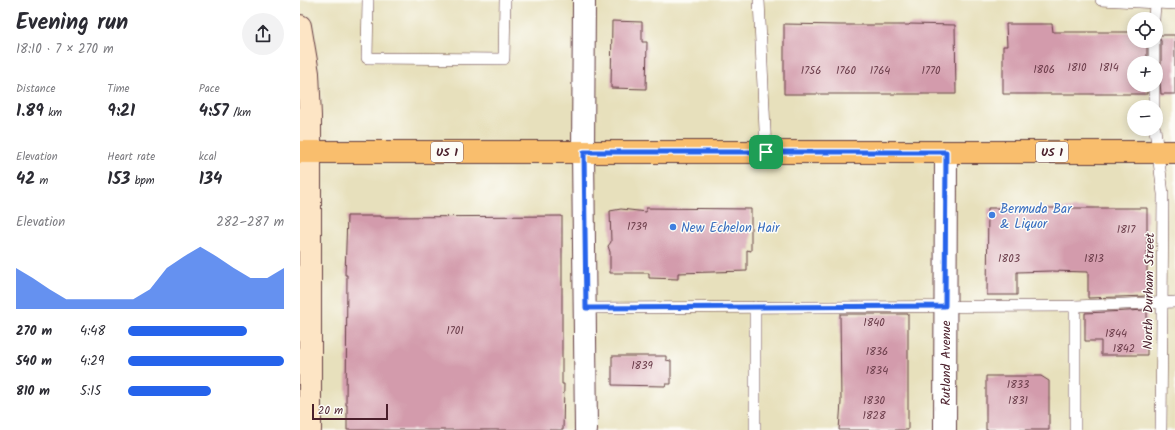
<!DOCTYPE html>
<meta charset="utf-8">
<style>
:root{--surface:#fff;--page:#f2f2f3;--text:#2b2b33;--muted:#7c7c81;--accent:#2563eb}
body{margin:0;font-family:Kalam,sans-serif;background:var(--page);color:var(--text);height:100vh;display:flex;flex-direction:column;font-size:15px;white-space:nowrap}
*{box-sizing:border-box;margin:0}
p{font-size:13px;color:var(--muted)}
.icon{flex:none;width:22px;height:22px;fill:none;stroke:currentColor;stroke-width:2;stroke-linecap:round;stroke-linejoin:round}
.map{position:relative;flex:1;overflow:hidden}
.details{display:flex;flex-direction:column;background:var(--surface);width:300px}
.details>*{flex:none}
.controls{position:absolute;left:827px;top:12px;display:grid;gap:8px}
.controls a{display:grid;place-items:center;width:36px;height:36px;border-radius:50%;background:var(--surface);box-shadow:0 2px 10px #0003;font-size:20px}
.scale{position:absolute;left:12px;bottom:10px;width:76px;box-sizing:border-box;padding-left:4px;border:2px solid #4a1f2b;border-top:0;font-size:11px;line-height:14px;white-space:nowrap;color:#4a1f2b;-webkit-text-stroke:3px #fdfcf7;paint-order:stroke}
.pin{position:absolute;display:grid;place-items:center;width:34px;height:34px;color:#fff;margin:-17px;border-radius:8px;box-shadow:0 2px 6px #0006}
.round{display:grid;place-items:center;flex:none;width:42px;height:42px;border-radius:21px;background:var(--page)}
.headline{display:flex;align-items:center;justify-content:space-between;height:68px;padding:0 16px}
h1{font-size:22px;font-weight:600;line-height:30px}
.figures{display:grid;grid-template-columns:repeat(3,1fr);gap:6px;height:68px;padding:4px 16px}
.figures div{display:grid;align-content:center}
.figures b{font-size:17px;font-weight:600}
.figures small{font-size:11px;font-weight:400}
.figures p{font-size:11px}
.chart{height:112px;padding:8px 16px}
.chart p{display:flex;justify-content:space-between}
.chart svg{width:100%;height:72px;margin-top:4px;fill:var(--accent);opacity:.7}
ul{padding:0 16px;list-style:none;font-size:13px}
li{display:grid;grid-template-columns:64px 48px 1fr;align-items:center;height:30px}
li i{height:10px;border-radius:5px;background:var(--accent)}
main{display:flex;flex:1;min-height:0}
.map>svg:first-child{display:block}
</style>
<main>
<section class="details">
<div class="headline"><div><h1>Evening run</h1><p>18:10 · 7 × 270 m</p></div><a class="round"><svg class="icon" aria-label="share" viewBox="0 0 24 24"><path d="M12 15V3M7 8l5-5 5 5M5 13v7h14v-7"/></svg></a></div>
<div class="figures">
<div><p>Distance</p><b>1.89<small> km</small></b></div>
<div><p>Time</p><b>9:21</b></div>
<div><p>Pace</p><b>4:57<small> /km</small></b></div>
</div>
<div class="figures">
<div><p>Elevation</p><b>42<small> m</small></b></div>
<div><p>Heart rate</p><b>153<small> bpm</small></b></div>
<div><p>kcal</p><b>134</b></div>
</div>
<div class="chart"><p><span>Elevation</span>282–287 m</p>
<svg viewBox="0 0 160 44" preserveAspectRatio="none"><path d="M0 44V19L10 25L20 32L30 38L40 38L50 38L60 38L70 38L80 32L90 19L100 12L110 6L120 12L130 19L140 25L150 25L160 19V44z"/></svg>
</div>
<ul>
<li><b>270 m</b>4:48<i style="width:76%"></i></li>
<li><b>540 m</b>4:29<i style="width:100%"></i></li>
<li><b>810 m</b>5:15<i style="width:53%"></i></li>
</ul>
</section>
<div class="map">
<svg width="875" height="430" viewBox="0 0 875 430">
<rect width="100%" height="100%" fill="#fdfcf7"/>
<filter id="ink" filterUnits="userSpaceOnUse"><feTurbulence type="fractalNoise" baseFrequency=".025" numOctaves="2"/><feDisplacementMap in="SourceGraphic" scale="8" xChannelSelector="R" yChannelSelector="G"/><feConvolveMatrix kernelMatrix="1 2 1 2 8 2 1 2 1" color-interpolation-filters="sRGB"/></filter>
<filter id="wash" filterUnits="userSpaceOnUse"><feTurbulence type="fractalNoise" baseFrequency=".012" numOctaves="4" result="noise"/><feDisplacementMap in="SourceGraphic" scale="16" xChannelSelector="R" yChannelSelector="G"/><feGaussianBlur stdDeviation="0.9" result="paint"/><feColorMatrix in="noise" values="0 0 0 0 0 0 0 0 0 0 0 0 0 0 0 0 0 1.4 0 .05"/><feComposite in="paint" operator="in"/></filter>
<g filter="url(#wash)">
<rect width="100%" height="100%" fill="#e7e0bc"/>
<g id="blocks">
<g fill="#d39bac">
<polygon points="312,21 342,22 342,42 347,42 346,89 311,88"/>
<polygon points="484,24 540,25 609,25 610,24 655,25 656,94 484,94"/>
<polygon points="706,24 752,24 753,32 833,32 834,41 847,41 847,63 834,63 834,85 847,85 847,94 703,94 703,46 707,46"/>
<polygon points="858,35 875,35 875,94 861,94 860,82 856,78 856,70 860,67 861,63 861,41"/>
<polygon points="346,208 451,209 451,251 447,250 447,271 378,273 378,279 349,278 349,273 310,273 310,252 308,246 311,242 310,211 321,209 346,212"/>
<polygon points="688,208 847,208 847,296 788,298 788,272 751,271 717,272 717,295 687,295"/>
<polygon points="47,216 81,216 81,217 262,216 262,384 264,384 263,430 47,430 47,405 46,405 47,275 45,275"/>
<polygon points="847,310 847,355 801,355 801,341 785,341 785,313"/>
<polygon points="540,314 608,314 608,430 539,430 541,402"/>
<polygon points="312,356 366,356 366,360 371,361 371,384 366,384 365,386 312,385"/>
<polygon points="686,376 741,376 749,381 749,430 686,430"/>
</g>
</g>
</g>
<g filter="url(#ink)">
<use href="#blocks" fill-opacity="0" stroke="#623c41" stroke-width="1"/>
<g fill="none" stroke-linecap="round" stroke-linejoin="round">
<defs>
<g id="lane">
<polyline points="68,0 67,58 204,59 205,0"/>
<polyline points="459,0 466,152"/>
<polyline points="801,0 875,4"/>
<polyline points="854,19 855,4"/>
<polyline points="854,63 854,41"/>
<polyline points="854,107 854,85"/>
<polyline points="855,129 863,194 861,430"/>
<polyline points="775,306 775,430"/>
<polyline points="286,308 775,306 875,302"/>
<polyline points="455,430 455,307"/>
</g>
<g id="street">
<polyline points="284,0 283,152 286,430"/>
<path id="s1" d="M645,430L646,152"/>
</g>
<polyline id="secondary" points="0,26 8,73 10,116 10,430"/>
<polyline id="primary" points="0,152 875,152"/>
</defs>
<use href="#lane" stroke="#623c41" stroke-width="12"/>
<use href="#street" stroke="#623c41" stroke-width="24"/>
<use href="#secondary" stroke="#623c41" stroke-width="24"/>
<use href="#primary" stroke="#623c41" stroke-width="24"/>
<use href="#lane" stroke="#fff" stroke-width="11"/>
<use href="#street" stroke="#fff" stroke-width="22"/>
<use href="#secondary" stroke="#fde5c5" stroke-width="22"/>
<use href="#primary" stroke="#f9be6d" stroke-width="22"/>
</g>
</g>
<g fill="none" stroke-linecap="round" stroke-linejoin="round" filter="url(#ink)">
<defs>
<polygon id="route" points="284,152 646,152 645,306 286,308"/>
</defs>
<use href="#route" stroke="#fff" stroke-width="8"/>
<use href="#route" stroke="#2563eb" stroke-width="5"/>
</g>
<g fill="#3f7fe0" stroke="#fdfcf7" stroke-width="1.5">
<circle cx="692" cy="215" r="4"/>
<circle cx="373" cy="227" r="4"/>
</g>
<g text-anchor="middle" stroke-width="3" stroke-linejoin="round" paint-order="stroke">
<g font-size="11" fill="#6c3e4b">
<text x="777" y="71">1810</text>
<text x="809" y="71">1814</text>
<text x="744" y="73">1806</text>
<text x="511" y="74">1756</text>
<text x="546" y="74">1760</text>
<text x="580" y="74">1764</text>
<text x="631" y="74">1770</text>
<text x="337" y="230">1739</text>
<text x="826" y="233">1817</text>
<text x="709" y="262">1803</text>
<text x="794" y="262">1813</text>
<text x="574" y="326">1840</text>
<text x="155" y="334">1701</text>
<text x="816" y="337">1844</text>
<text x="824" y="352">1842</text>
<text x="577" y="355">1836</text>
<text x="342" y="369">1839</text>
<text x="577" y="374">1834</text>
<text x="718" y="388">1833</text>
<text x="574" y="404">1830</text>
<text x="718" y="404">1831</text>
<text x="574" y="419">1828</text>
</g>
<g fill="#fdfcf7" stroke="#806168" stroke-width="1">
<rect x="131" y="142" width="32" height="20" rx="3"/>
<rect x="736" y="142" width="32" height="20" rx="3"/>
</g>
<g font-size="12" font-weight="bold" fill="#4a1f2b">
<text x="147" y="156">US 1</text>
<text x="752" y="156">US 1</text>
</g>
<g font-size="13" fill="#366cbe" stroke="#fdfcf7" text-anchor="start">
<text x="700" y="213">Bermuda Bar<tspan x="700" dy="15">&amp; Liquor</tspan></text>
<text x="381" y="232">New Echelon Hair</text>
</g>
<g font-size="13" fill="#4a1f2b" stroke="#fdfcf7">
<text transform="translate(848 291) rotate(-89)" y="5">North Durham Street</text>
<text dy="5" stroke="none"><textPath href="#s1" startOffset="67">Rutland Avenue</textPath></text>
</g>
</g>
</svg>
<div class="controls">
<a><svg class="icon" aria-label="locate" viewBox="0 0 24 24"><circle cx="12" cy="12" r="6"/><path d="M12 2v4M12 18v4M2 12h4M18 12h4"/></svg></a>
<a>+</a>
<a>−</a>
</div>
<div class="scale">20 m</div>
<div class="pin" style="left:466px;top:152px;background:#1e9e55"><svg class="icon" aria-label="arrive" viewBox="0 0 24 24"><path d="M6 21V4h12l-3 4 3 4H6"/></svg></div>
</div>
</main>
